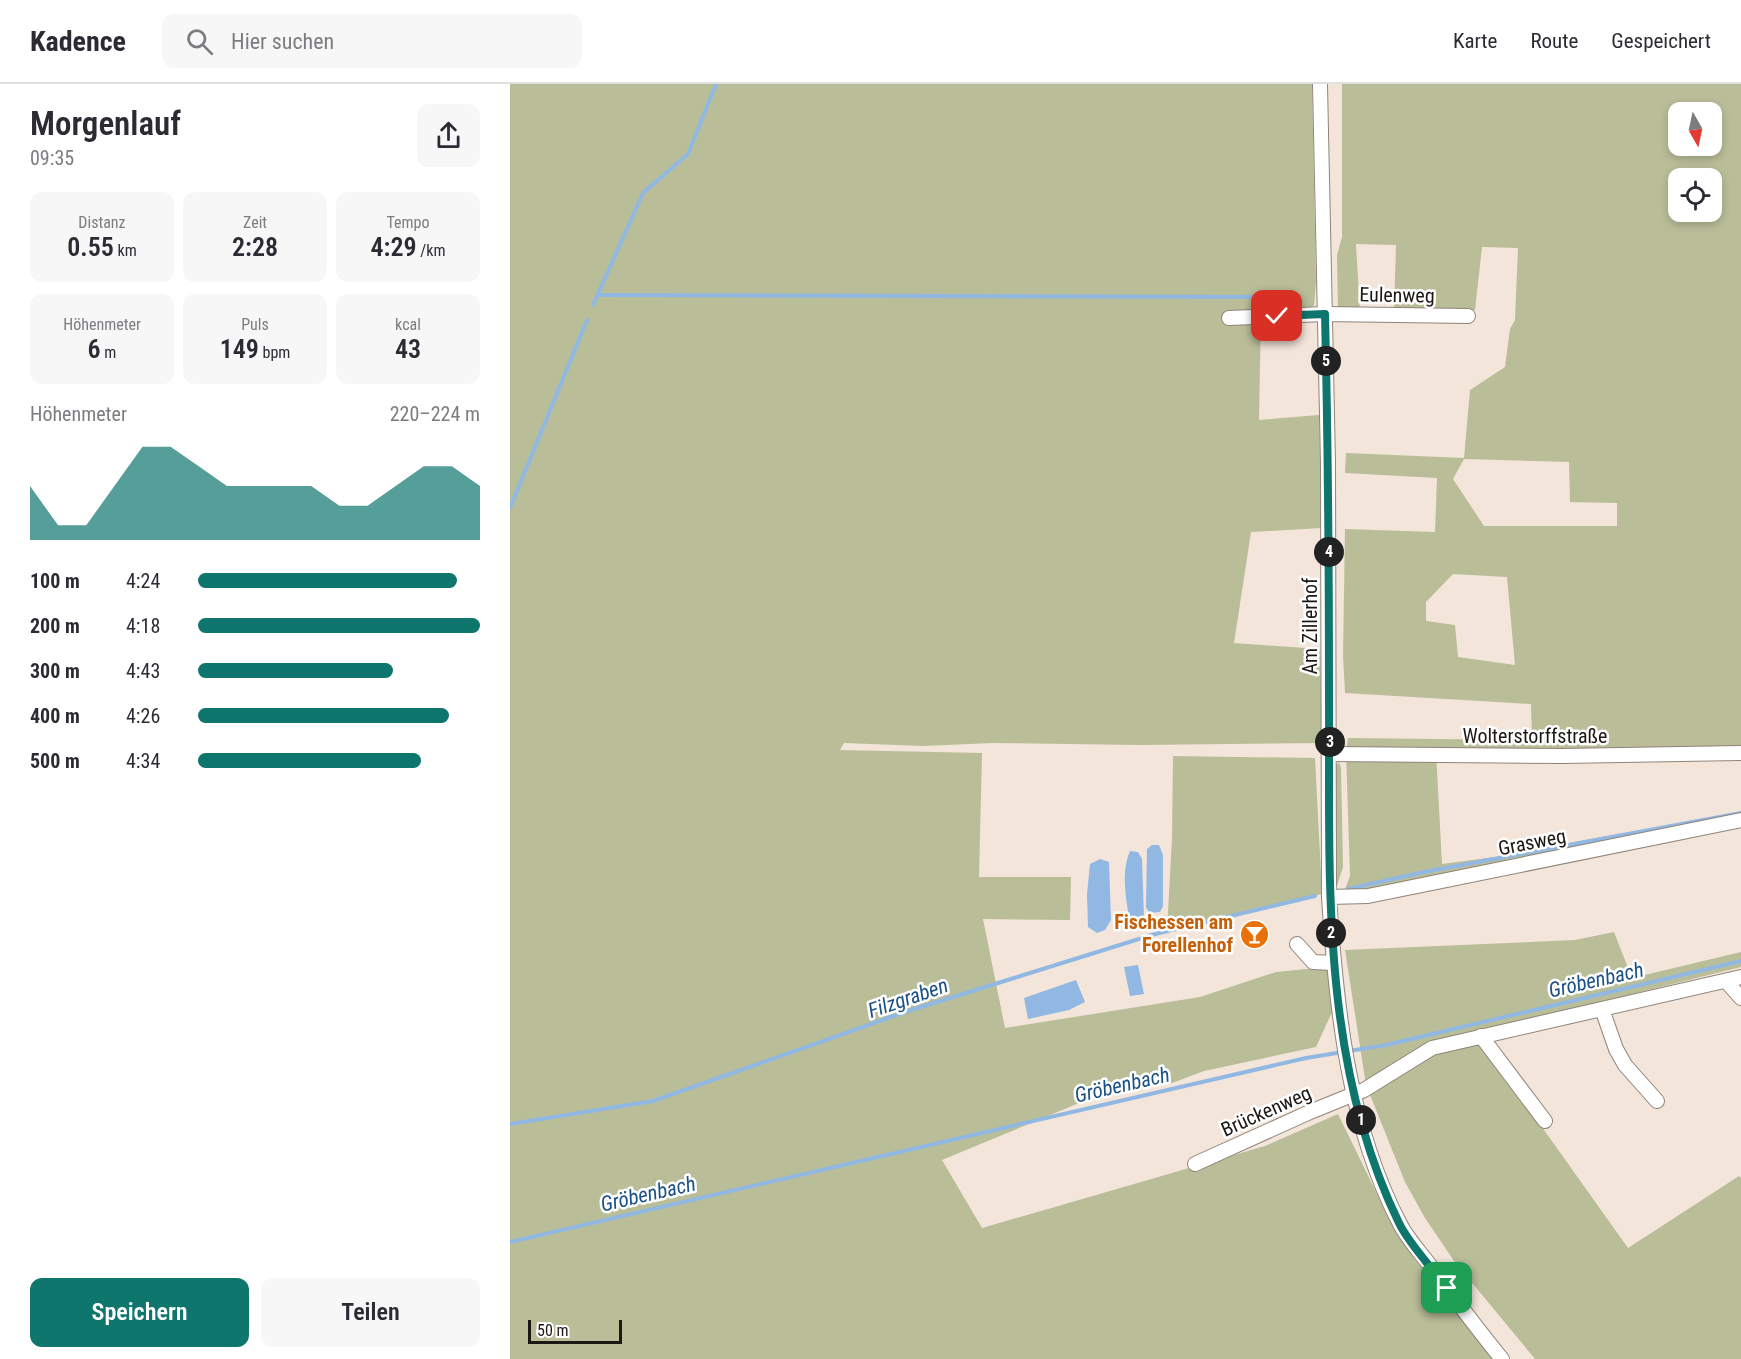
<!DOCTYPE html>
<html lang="de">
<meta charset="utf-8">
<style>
:root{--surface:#fff;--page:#f7f7f7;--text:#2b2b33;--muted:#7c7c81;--line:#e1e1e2;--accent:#0f766e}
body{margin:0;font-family:"Roboto Condensed",sans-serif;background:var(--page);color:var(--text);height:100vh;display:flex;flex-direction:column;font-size:22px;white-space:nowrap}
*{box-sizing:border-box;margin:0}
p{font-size:20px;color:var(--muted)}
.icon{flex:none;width:33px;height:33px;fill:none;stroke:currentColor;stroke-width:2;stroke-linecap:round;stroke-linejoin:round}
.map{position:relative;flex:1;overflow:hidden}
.sheet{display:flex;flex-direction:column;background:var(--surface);width:510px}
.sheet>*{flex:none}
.needle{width:39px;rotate:171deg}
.buttons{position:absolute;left:1158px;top:18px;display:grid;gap:12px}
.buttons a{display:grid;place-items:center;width:54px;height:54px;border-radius:12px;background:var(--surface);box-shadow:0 3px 9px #0003;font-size:30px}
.scale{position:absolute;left:18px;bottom:15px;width:94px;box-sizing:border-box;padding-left:6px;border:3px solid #1b1713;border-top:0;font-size:16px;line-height:21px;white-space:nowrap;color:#1b1713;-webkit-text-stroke:4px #fff;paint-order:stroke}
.pin{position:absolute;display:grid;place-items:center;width:51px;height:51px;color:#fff;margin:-26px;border-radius:12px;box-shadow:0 3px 9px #0006}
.km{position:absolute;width:30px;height:30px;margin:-15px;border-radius:50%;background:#222;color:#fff;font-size:16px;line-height:30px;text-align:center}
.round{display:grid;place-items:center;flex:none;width:63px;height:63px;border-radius:12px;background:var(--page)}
.overview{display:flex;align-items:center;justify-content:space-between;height:102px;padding:0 30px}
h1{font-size:33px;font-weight:600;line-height:45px}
.metrics{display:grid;grid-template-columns:repeat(3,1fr);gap:9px;height:102px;padding:6px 30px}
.metrics div{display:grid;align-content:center;border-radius:12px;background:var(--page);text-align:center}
.metrics b{font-size:26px;font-weight:600}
.metrics small{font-size:16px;font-weight:400}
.metrics p{font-size:16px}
.chart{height:168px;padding:12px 30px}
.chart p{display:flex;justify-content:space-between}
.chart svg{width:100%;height:108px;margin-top:6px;fill:var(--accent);opacity:.7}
.button{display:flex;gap:12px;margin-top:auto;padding:12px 30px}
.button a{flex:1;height:69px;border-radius:12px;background:var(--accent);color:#fff;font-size:24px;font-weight:600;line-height:69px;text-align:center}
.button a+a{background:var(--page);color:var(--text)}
ul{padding:0 30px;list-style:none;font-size:20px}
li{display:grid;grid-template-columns:96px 72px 1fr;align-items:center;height:45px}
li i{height:15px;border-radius:8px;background:var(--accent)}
header{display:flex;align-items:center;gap:36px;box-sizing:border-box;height:84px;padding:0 30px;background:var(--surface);border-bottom:2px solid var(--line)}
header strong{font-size:28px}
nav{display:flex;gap:33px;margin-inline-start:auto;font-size:21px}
.search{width:420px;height:54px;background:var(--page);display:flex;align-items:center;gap:15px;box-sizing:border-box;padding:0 21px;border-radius:12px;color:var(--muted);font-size:22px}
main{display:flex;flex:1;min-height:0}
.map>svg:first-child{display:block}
</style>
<header>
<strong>Kadence</strong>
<div class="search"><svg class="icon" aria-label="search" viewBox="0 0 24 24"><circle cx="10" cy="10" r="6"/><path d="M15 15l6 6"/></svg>Hier suchen</div>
<nav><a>Karte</a><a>Route</a><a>Gespeichert</a></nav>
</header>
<main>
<section class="sheet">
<div class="overview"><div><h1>Morgenlauf</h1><p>09:35</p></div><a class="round"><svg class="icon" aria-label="share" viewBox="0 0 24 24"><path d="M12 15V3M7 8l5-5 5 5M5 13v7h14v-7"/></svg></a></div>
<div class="metrics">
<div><p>Distanz</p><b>0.55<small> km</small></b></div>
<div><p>Zeit</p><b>2:28</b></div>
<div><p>Tempo</p><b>4:29<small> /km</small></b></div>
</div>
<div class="metrics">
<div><p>Höhenmeter</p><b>6<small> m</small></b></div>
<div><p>Puls</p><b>149<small> bpm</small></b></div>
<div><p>kcal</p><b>43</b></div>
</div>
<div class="chart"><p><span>Höhenmeter</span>220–224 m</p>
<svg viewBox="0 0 160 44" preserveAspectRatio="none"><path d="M0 44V22L10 38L20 38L30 22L40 6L50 6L60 14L70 22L80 22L90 22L100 22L110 30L120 30L130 22L140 14L150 14L160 22V44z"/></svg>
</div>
<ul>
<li><b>100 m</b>4:24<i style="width:92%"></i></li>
<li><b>200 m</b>4:18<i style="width:100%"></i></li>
<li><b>300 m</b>4:43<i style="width:69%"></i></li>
<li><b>400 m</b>4:26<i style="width:89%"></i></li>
<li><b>500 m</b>4:34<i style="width:79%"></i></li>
</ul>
<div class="button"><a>Speichern</a><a>Teilen</a></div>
</section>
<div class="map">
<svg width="1231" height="1275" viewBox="0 0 1231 1275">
<rect width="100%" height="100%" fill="#f3e5da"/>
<g fill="#b9bd98" fill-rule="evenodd">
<polygon points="0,0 802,0 806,198 804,222 785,227 751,227 749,336 809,331 812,444 741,448 724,559 810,565 812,659 630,661 482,659 413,662 334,659 330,666 472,669 469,793 561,793 560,836 473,835 495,944 690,913 766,888 817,883 823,926 806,963 694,987 662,999 605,999 581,1014 432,1076 472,1144 755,1062 828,1030 886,1149 986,1275 0,1275"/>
<path d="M832,0H1231V664L926,668L932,780L985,773L1097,752L1096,758L833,811L840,792L836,667L838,654L1022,656L1021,620L835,609L833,572L835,445L925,448L927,394L835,389L836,369L954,374L960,306L995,283L1000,245L1005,236L1008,164L972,163L965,226L884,227L886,161L846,160L850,228H828L827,171L832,153ZM1168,28H1202V62H1168ZM1168,94H1202V128H1168ZM954,375L1059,378L1060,418L1107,419V442H974L943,395ZM943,490L997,493L1005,581L948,573L945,541L916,537V518Z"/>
<polygon points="663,672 805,674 812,810 657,847 662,754"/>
<polygon points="829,678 831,684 833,783 826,805 824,684"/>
<polygon points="1104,848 1122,894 1231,868 1231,883 965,949 1118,1164 1229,1092 1231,1094 1231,1275 1025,1275 944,1177 915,1134 895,1098 856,1001 835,866 1065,856"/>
</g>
<g fill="#91b8e2">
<polygon points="642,761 649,761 653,771 653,822 650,828 639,829 636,823 637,765"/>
<path d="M620,767L628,768L632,775L634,834L627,839L619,834C616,812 611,788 620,767Z"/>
<polygon points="590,775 599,778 601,836 595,846 587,849 578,843 577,810 580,780"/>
<polygon points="628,881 634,910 620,912 614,883"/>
<polygon points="566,896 575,918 559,926 518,935 514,914"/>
</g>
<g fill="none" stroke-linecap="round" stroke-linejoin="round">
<g stroke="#91b8e2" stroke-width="4">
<polyline points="88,211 778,213"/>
<polyline points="83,221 133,109 178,70 206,0"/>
<polyline points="0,424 77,236"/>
<polyline points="838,805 914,788 1231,729"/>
<polyline points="0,1040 143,1017 395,928 504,894 645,850 805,812"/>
<polyline points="0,1158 796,974 876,961 1231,877"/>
</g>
<defs>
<g id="minor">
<path d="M810,0L818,379L819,813C826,923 838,1041 890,1140C898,1156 912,1170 922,1184C945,1215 968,1246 992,1275"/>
<polyline points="719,234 815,230 958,232"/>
<polyline points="820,670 1052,672 1231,669"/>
<polyline points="819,813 858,812 1231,736"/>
<polyline points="787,860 803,878 823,879"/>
<polyline points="1216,897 1231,914"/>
<polyline points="1092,925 1106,965 1115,981 1147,1017"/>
<polyline points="971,952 1035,1037"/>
<polyline points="685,1080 800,1028 854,1006 922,964 1231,893"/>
</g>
</defs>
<use href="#minor" stroke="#908479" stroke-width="16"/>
<use href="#minor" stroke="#fff" stroke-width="14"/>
</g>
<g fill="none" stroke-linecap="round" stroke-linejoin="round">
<defs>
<path id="route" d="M767,232L815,230C818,357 819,484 819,612C820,789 809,975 889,1139C899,1160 923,1185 937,1204"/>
</defs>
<use href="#route" stroke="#fff" stroke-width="12"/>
<use href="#route" stroke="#0f766e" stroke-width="8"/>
</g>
<defs>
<symbol id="bar-disc" viewBox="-11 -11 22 22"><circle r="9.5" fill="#e8710a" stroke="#fff"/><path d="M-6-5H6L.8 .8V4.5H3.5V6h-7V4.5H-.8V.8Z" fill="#fff"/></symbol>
</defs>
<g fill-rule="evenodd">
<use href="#bar-disc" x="728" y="834" width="33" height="33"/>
</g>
<g text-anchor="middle" stroke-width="5" stroke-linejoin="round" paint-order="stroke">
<g font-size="20" fill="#1b1713" stroke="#fff">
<text transform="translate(887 211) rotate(1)" y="7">Eulenweg</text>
<text transform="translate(800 542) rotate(-90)" y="7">Am Zillerhof</text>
<text x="1025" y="659">Wolterstorffstraße</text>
<text transform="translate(1022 758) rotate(-11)" y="7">Grasweg</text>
<text transform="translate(756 1027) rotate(-24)" y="7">Brückenweg</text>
</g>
<g font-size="20" font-weight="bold" fill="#c56008" stroke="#fff" text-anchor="end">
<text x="723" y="845">Fischessen am<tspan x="723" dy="23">Forellenhof</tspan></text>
</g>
<g font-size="21" font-style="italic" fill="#1b5186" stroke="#fff">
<text transform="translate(1086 896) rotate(-13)" y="7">Gröbenbach</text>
<text transform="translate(398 914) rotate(-19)" y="7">Filzgraben</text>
<text transform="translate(612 1001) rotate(-13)" y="7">Gröbenbach</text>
<text transform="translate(138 1110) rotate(-13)" y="7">Gröbenbach</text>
</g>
</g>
</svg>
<div class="buttons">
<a><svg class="needle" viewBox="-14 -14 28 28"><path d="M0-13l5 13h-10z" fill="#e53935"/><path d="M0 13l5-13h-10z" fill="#7c7c81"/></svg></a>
<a><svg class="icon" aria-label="locate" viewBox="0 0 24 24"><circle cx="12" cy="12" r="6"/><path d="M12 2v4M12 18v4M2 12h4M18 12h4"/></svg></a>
</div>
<div class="scale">50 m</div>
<div class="pin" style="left:937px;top:1204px;background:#1e9e55"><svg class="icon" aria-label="arrive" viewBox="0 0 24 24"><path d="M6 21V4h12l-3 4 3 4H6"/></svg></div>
<div class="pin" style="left:767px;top:232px;background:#d93025"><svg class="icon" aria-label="check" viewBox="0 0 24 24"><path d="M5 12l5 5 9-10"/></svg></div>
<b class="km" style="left:851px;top:1036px">1</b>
<b class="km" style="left:821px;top:849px">2</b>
<b class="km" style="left:820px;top:658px">3</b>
<b class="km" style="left:819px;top:468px">4</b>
<b class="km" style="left:816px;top:277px">5</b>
</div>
</main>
